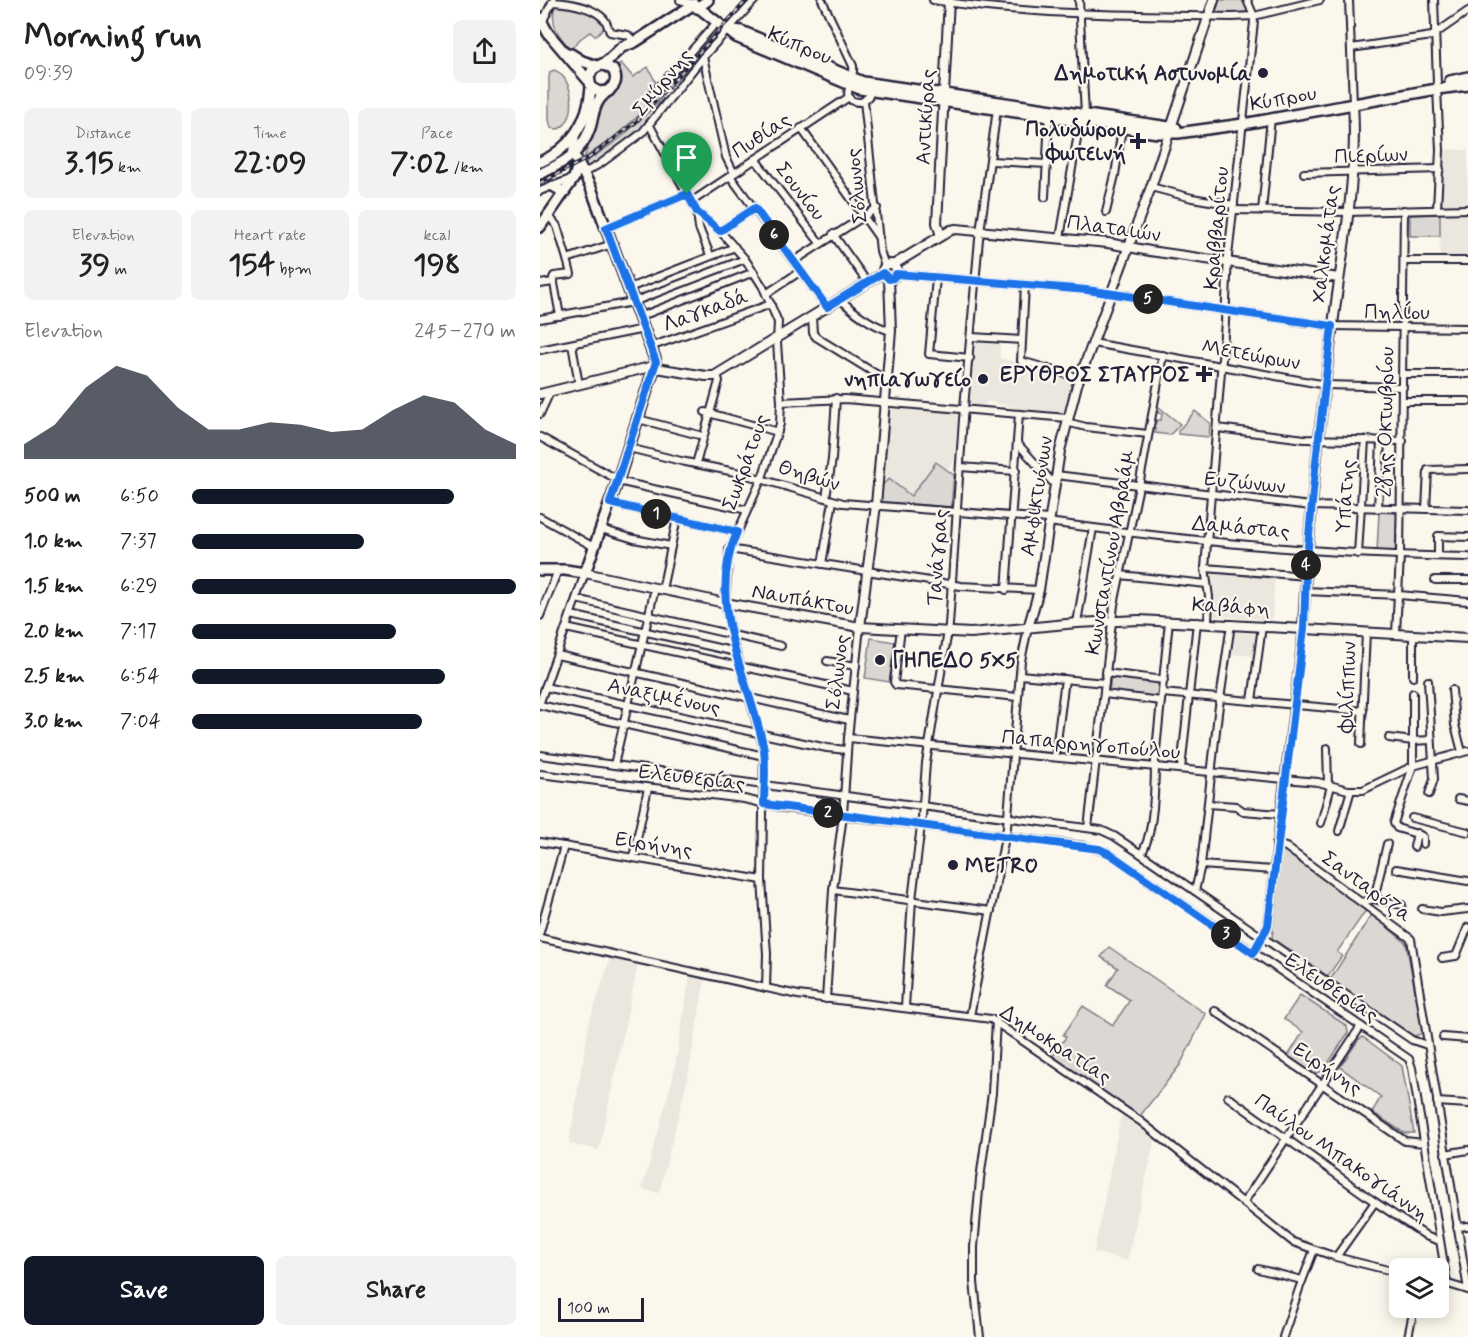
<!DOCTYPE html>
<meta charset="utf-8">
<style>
:root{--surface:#fff;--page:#f2f2f2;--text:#222;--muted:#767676;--accent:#111827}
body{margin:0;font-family:Mynerve,sans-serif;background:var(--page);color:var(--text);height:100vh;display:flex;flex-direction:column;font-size:22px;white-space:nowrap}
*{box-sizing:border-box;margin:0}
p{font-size:20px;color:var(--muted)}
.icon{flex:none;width:33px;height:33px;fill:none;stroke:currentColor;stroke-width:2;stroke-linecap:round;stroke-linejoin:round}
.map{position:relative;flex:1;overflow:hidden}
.side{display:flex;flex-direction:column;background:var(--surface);width:540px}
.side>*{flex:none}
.controls{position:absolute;left:849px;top:1258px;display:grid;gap:12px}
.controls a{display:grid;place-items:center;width:60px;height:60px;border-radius:9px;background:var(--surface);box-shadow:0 3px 15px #0003;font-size:30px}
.scale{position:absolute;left:18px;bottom:15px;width:86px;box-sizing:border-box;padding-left:6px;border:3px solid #22223b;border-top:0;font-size:16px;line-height:21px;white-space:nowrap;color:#22223b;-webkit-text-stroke:4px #fbf7ec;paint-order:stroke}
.pin{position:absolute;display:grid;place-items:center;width:51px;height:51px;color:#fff;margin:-62px -26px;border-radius:50% 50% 50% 0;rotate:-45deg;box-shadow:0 0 6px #0007}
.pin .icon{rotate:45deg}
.km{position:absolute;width:30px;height:30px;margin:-15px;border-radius:50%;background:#222;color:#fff;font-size:16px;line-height:30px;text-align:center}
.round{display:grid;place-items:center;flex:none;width:63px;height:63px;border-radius:9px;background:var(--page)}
.headline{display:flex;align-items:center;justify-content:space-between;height:102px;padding:0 24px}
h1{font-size:33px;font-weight:700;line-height:45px}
.stats{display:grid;grid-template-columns:repeat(3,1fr);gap:9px;height:102px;padding:6px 24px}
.stats div{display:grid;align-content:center;border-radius:9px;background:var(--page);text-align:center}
.stats b{font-size:30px;font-weight:700}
.stats small{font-size:16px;font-weight:400}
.stats p{font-size:16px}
.chart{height:168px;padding:12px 24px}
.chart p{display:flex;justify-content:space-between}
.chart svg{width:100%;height:108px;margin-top:6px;fill:var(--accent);opacity:.7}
.button{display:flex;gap:12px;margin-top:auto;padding:12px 24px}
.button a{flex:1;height:69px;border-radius:9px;background:var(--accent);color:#fff;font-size:24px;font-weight:700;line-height:69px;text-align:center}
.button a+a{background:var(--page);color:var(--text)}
ul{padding:0 24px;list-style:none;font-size:20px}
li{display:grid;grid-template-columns:96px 72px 1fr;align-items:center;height:45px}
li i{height:15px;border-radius:8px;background:var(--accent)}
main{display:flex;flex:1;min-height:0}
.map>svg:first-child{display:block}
</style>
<main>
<section class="side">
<div class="headline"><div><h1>Morning run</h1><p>09:39</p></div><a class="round"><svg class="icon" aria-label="share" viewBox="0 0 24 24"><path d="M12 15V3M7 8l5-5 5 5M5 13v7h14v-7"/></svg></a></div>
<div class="stats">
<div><p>Distance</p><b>3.15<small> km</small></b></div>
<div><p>Time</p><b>22:09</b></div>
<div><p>Pace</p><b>7:02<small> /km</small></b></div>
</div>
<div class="stats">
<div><p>Elevation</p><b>39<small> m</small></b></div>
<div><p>Heart rate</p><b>154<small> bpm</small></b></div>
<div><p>kcal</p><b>198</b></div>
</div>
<div class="chart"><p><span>Elevation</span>245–270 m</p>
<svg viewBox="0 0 160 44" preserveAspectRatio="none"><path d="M0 44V38L10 30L20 15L30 6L40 10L50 23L60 32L70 32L80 29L90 30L100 33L110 32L120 24L130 18L140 21L150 32L160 38V44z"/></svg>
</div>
<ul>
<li><b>500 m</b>6:50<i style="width:81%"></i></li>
<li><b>1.0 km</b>7:37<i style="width:53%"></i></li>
<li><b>1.5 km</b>6:29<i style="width:100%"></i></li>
<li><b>2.0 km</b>7:17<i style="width:63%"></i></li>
<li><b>2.5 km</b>6:54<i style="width:78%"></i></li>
<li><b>3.0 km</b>7:04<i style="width:71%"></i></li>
</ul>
<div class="button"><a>Save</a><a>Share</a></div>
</section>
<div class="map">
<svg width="928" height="1337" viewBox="0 0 928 1337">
<rect width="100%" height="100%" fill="#fbf7ec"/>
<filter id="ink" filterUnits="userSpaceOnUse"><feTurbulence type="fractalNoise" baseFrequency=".0167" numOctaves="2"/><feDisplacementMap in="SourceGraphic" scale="12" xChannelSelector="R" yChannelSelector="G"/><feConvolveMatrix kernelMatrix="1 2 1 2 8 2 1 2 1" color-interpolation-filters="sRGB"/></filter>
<g filter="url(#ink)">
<g fill="#ebe7df">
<polygon points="903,149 928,150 928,205 901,205"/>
<rect x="900" y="214" width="28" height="45"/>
<polygon points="436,341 460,342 460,358 533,379 523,413 483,410 447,401 445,406 430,405"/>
<polygon points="350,407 418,413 414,462 407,470 396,463 371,496 343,474"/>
<polygon points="670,571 735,575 732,620 673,616 674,592"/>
<polygon points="695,632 717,634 715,656 692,654"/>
<polygon points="70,959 98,964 59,1150 29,1144 49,1023"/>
<polygon points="150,975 165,979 147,1081 119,1193 102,1189 133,1078"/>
<polygon points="581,1115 615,1139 587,1261 554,1252"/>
</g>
<g fill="#dbd8d3" stroke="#7e7d87" stroke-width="1.5">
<polygon points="680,0 702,0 710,12 675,14"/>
<path d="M15,4L48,12L65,23L63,29L55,36L50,32L40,39L31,49C17,35 10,24 15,4Z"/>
<polygon points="81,63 93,77 108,67 116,83 107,93 114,102 73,138 44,158 64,103 78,89 79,64"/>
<path d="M14,70C34,77 39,121 18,129L11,128L9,120V77L10,72Z"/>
<polygon points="123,98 106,124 56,163 47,167 45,163 82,137"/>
<polygon points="900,214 900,236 870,236 870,215"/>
<polygon points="619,407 640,424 630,435 615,433 615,429 613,429 617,420 621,420 622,414 618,413"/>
<polygon points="655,411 670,423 669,437 638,434 638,431"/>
<polygon points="396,462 414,475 411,507 341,502 342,485 349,479 371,496"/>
<polygon points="839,512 857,513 855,553 837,552"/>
<polygon points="331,638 355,642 349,682 325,678"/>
<polygon points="571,675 621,681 619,699 569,693"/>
<polygon points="742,851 746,851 827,909 797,952 802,956 788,976 732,938"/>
<polygon points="832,914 866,943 883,1033 874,1036 790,980"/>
<polygon points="569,947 666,1014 640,1065 600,1116 512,1057 526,1037 523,1035 543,1006 573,1025 590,1000 567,985 578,968 561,957"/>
<polygon points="760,995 807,1026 808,1033 783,1071 774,1074 748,1056 763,1032 744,1019"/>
<polygon points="823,1037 862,1066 874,1133 864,1133 832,1112 841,1097 800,1067 819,1039"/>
</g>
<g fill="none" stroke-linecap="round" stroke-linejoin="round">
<defs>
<g id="minor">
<polyline points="140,0 154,4"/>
<path d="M282,0L313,66C316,79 295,103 322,102L329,96L330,89"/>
<path d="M393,0C492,16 592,14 692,17L714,16L780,0"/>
<polyline points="539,0 545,115"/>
<polyline points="809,0 813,103"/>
<polyline points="894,0 897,83"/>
<path d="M13,2C29,3 52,6 64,19C67,22 68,28 70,32L88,35L95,42"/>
<polyline points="2,23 13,0"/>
<polyline points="811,48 892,36 928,11"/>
<polyline points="163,57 186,157 194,173"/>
<polyline points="111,96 177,22"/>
<polyline points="324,101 340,251 345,266"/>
<polyline points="109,124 157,212 180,231 205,259 223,287 238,322 237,342 241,402 240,424 222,478 189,551 185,603 191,634 224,749 222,880 227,954 226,988"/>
<polyline points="261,128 339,238"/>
<polyline points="215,159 280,243"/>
<polyline points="451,161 507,164"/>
<polyline points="764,173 900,169"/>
<polyline points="42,174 60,164 102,133 163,57 215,0"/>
<polyline points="190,176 287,307"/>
<polyline points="611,187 652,198 694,205"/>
<polyline points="0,191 33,178"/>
<polyline points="505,197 509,117"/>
<polyline points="151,202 309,97"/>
<polyline points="897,209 900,150 897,89"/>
<polyline points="693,210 808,212 928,209"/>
<polyline points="722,211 731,118"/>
<polyline points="157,212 159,228 170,255"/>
<polyline points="566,212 575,175 582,128"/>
<polyline points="8,215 17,226 27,259 72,244"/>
<polyline points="66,228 147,194"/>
<polyline points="180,231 215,208"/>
<polyline points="293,234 327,282"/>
<polyline points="520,238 540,122"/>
<polyline points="254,261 337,208"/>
<polyline points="864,261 928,261"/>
<polyline points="356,274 547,290 792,326 928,328"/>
<polyline points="396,278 389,354 430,358"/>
<polyline points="0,284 13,282"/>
<polyline points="485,285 481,361 540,378"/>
<polyline points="89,288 195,247"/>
<polyline points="226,294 261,271"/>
<path d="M300,299C313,312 333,326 351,331"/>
<polyline points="20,316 13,278 14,276 31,274 27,259"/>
<polyline points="99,317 214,272"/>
<polyline points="272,317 273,333 276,337 346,380"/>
<polyline points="0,319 93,302 205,259"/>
<polyline points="432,337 482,340"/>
<polyline points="553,343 786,385 863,387"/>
<polyline points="32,344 39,385"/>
<polyline points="110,347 231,304"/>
<polyline points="0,350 104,329"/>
<polyline points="863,374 928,374"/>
<polyline points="863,401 928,401"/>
<polyline points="241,402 305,399 527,418"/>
<polyline points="165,412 238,432"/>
<polyline points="0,414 10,392"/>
<polyline points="98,419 159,435"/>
<polyline points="526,422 546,427 608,434"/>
<polyline points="677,428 765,439 863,441"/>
<polyline points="0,437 82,482 207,510"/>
<polyline points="478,444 514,484"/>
<polyline points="89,448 141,461 200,473 303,503 509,519"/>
<polyline points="156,464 179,381 177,374"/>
<polyline points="420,467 476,471"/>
<polyline points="516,475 771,506 928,510"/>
<polyline points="286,498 292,459 296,398"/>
<polyline points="70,503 197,532"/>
<polyline points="838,509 841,441"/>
<polyline points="886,509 888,470 928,469"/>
<polyline points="0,517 54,547"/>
<path d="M508,522C647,541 788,555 928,557"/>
<polyline points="61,529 94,539 131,546"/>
<polyline points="189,549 421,586 499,590"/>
<polyline points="818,554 825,440"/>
<polyline points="898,556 898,536 928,537"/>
<polyline points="282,564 293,501"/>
<polyline points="665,568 766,576"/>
<polyline points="580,575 667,584"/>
<polyline points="895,580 928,580"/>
<polyline points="122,590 137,518"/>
<polyline points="466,590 479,414"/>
<polyline points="765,591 859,595 928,601"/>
<polyline points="36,599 241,646"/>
<polyline points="31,615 196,652"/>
<polyline points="0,616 18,570"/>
<polyline points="537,623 553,528"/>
<polyline points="668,623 669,597 665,568 685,322 688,256 714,22 713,14 707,0"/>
<polyline points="26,628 313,691"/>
<polyline points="361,629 354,682 356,685 478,697"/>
<polyline points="856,633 860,556 864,210"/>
<polyline points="17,655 309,720"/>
<polyline points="287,661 316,666"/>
<polyline points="566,673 624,680"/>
<polyline points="480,675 565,683"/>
<polyline points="873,677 873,634"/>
<polyline points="888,681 894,779 889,794"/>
<polyline points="5,687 287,748 307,750"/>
<polyline points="912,690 915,725 922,752"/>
<polyline points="622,693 823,711"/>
<polyline points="873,693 873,766 854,823 857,828 880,835 883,837 883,844"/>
<polyline points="564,694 621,701"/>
<polyline points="712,701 722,626"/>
<polyline points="0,702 45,573"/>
<polyline points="0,705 224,756"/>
<polyline points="308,738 744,779 778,782 808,790 823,790 873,766 928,751"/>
<polyline points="849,738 873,741 890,740"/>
<polyline points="821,744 826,632"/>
<polyline points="787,748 788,785"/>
<polyline points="0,755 561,830 574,836 601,854 872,1040 887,1045"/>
<polyline points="515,757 525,679"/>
<polyline points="74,765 115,588"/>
<polyline points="641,769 657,622"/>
<polyline points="0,774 204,799 244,808 544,846 567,852 869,1059 872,1068 907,1283"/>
<polyline points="918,799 928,801"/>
<polyline points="668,804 696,806 703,811 740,814"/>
<polyline points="872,818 928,832"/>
<polyline points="781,823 791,786"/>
<polyline points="548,828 574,605 599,486 623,355"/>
<polyline points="799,831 811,790"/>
<polyline points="0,842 222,880"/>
<polyline points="736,844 746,847 871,939 928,1290"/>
<polyline points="874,847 877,833"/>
<path d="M601,854C614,836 615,783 615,760L629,621"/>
<polyline points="93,857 108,788"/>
<polyline points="661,865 733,870"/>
<polyline points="856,869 928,881"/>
<polyline points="293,890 451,911"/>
<polyline points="655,891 661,865 678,713 691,624"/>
<polyline points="834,899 862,905"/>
<polyline points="822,902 834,899 847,844"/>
<polyline points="882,909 901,912 928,909"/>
<polyline points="0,932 24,846"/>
<polyline points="0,938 258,995 451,1019 600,1121 753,1242 796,1257 860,1273"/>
<polyline points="713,953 728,926 740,814 763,628"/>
<polyline points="902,958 916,956 928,927"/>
<polyline points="286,999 293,890 303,815 308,738 320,627"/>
<polyline points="365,1007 372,900 382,817 386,763 409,625 423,419 439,239 457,109"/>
<polyline points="675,1011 865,1141 884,1143"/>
<polyline points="430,1016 467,827 481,661 488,628"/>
<polyline points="903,1037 928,1039"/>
<polyline points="688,1097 835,1202 888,1237 900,1241"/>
<polyline points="897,1102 928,1104"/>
<polyline points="905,1154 928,1150"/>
<polyline points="704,1202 821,1026"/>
<polyline points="917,1227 928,1226"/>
<polyline points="796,1257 835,1202"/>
<polyline points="718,1269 762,1280"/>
<polyline points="898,1281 928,1290"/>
<polyline points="440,1337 434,1282 434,1247 440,1179 452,1093 456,1021"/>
<polyline points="743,1337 759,1289 774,1250"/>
<polyline points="868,1337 874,1308"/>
</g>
<g id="tertiary">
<polyline points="401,236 397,223 409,0"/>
<circle cx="350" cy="271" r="7"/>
<polyline points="353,265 411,230 416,229 568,243 610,251 799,278"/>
<polyline points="0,394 110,367 166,376 174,376 343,273"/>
<polyline points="45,573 185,603 320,627 431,633 537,623 599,620 928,638"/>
<polyline points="320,627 336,505 351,331 349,279"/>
<polyline points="488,628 499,590 520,451 537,385 611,187 674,0"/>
<path d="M763,628C768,527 779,426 793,325C802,252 818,178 813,103"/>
</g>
<g id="secondary">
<polyline points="157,8 168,0"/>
<polyline points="0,18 8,33 48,80"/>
<polyline points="31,54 42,61 57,66"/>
<polyline points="13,186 20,190 22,195"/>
<polyline points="0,227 34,178 38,164"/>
<polyline points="0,570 25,570 45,573 78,480 115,365 115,359 51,188 34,155 34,137"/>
</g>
<g id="primary">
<polyline points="187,29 201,31 323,82 636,128"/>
<polyline points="910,81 928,77"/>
<polyline points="69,91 59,92 51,87 49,77 53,69 66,62 82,47 95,42 154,4 196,37 320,89 618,133 638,133 703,124 897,89 928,85"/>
<path d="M0,162C31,149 49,120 51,87"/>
<path d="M0,174C23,163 42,153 50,128C53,119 53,108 59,100C66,89 82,87 73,70L67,66L62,65"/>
</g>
</defs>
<use href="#minor" stroke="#22223b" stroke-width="10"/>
<use href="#tertiary" stroke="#22223b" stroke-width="12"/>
<use href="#secondary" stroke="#22223b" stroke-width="14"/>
<use href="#primary" stroke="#22223b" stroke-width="14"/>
<use href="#minor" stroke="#fbf7ec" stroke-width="6"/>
<use href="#tertiary" stroke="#fbf7ec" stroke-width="8"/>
<use href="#secondary" stroke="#fbf7ec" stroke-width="9"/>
<use href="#primary" stroke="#fbf7ec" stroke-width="9"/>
<defs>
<polyline id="rail" points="0,183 50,157 96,122 207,0"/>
</defs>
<use href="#rail" stroke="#22223b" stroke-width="4"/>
<use href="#rail" stroke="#fbf7ec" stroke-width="1.5" stroke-dasharray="4.5" stroke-linecap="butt"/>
</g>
</g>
<g fill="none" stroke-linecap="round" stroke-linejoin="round" filter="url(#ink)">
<defs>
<path id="route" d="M147,194L157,212L180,231L215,208L287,307L343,273L349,279L353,278L356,274L547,290L792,326L775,470L766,569L764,628L728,926L713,953L570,854L559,849L224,804C224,785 227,763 223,744C207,673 165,605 197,532L70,503L116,362L66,228Z"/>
</defs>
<use href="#route" stroke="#fff" stroke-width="12"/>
<use href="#route" stroke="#1a73e8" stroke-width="8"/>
</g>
<g fill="#22223b" stroke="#fbf7ec" stroke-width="2">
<circle cx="723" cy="73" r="6"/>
<path d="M595 132h6v6h6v6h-6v6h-6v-6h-6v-6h6z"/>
<path d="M661 365h6v6h6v6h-6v6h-6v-6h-6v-6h6z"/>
<circle cx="443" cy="379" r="6"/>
<circle cx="340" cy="660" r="6"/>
<circle cx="413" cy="865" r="6"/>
</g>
<g text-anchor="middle" stroke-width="4.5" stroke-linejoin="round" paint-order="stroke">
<g font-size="21" fill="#22223b" stroke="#fbf7ec">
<text transform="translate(260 45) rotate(23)" y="7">Κύπρου</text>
<text transform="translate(122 82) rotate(-51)" y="7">Σμύρνης</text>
<text transform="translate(743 98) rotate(-10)" y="7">Κύπρου</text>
<text transform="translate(385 117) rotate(-87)" y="7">Αντικύρας</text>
<text transform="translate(221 135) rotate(-34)" y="7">Πυθίας</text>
<text transform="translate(831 155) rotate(-2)" y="7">Πιερίων</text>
<text transform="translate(316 186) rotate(-96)" y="7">Σόλωνος</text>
<text transform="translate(261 191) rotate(52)" y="7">Σουνίου</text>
<text transform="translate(574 228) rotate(8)" y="7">Πλαταιών</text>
<text transform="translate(676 228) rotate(-85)" y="7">Κραββαρίτου</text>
<text transform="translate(785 244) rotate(-83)" y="7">Χαλκομάτας</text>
<text transform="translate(165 310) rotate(-20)" y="7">Λαγκαδά</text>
<text x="857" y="319">Πηλίου</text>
<text transform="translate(711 354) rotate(10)" y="7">Μετεώρων</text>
<text transform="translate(845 422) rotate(-89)" y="7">28ης Οκτωβρίου</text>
<text transform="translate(205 462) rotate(-70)" y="7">Σωκράτους</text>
<text transform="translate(269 475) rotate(17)" y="7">Θηβών</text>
<text transform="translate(705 482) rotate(6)" y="7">Ευζώνων</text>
<text transform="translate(496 496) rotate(-81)" y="7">Αμφικτυόνων</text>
<text transform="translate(805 496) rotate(-86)" y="7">Υπάτης</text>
<text transform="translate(701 527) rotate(5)" y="7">Δαμάστας</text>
<text transform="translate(570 552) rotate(-80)" y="7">Κωνσταντίνου Αβραάμ</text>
<text transform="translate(397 557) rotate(-86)" y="7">Τανάγρας</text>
<text transform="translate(263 599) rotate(10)" y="7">Ναυπάκτου</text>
<text transform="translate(691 606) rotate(3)" y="7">Καβάφη</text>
<text transform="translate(297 672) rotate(-83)" y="7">Σόλωνος</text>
<text transform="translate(807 687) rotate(-88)" y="7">Φιλίππων</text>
<text transform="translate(124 696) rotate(12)" y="7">Αναξιμένους</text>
<text transform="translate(551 744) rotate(5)" y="7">Παπαρρηγοπούλου</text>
<text transform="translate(152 777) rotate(7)" y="7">Ελευθερίας</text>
<text transform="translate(114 844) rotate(9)" y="7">Ειρήνης</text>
<text transform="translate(827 886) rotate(36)" y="7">Σανταρόζα</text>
<text transform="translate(792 987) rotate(34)" y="7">Ελευθερίας</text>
<text transform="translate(516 1044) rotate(33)" y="7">Δημοκρατίας</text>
<text transform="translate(788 1068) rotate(34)" y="7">Ειρήνης</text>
<text transform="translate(802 1157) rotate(35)" y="7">Παύλου Μπακογιάννη</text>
</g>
<g font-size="21" font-weight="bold" fill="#22223b" stroke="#fbf7ec" text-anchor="end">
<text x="711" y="80">Δημοτική Αστυνομία</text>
<text x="586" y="136">Πολυδώρου<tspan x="586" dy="24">Φωτεινή</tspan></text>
<text x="650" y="381">ΕΡΥΘΡΟΣ ΣΤΑΥΡΟΣ</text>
<text x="431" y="386">νηπιαγωγείο</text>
<text x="352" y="667" text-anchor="start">ΓΗΠΕΔΟ 5X5</text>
<text x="425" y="872" text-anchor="start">METRO</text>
</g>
</g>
</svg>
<div class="controls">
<a><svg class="icon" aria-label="layers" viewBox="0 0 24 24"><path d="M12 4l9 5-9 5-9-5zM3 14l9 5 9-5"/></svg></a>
</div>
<div class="scale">100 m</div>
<div class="pin" style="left:147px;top:194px;background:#1e9e55"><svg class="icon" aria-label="arrive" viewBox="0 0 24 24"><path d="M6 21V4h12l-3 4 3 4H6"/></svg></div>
<b class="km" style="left:116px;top:514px">1</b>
<b class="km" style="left:288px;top:813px">2</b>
<b class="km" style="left:686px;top:934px">3</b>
<b class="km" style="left:766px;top:565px">4</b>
<b class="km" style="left:608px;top:299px">5</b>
<b class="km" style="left:234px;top:235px">6</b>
</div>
</main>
